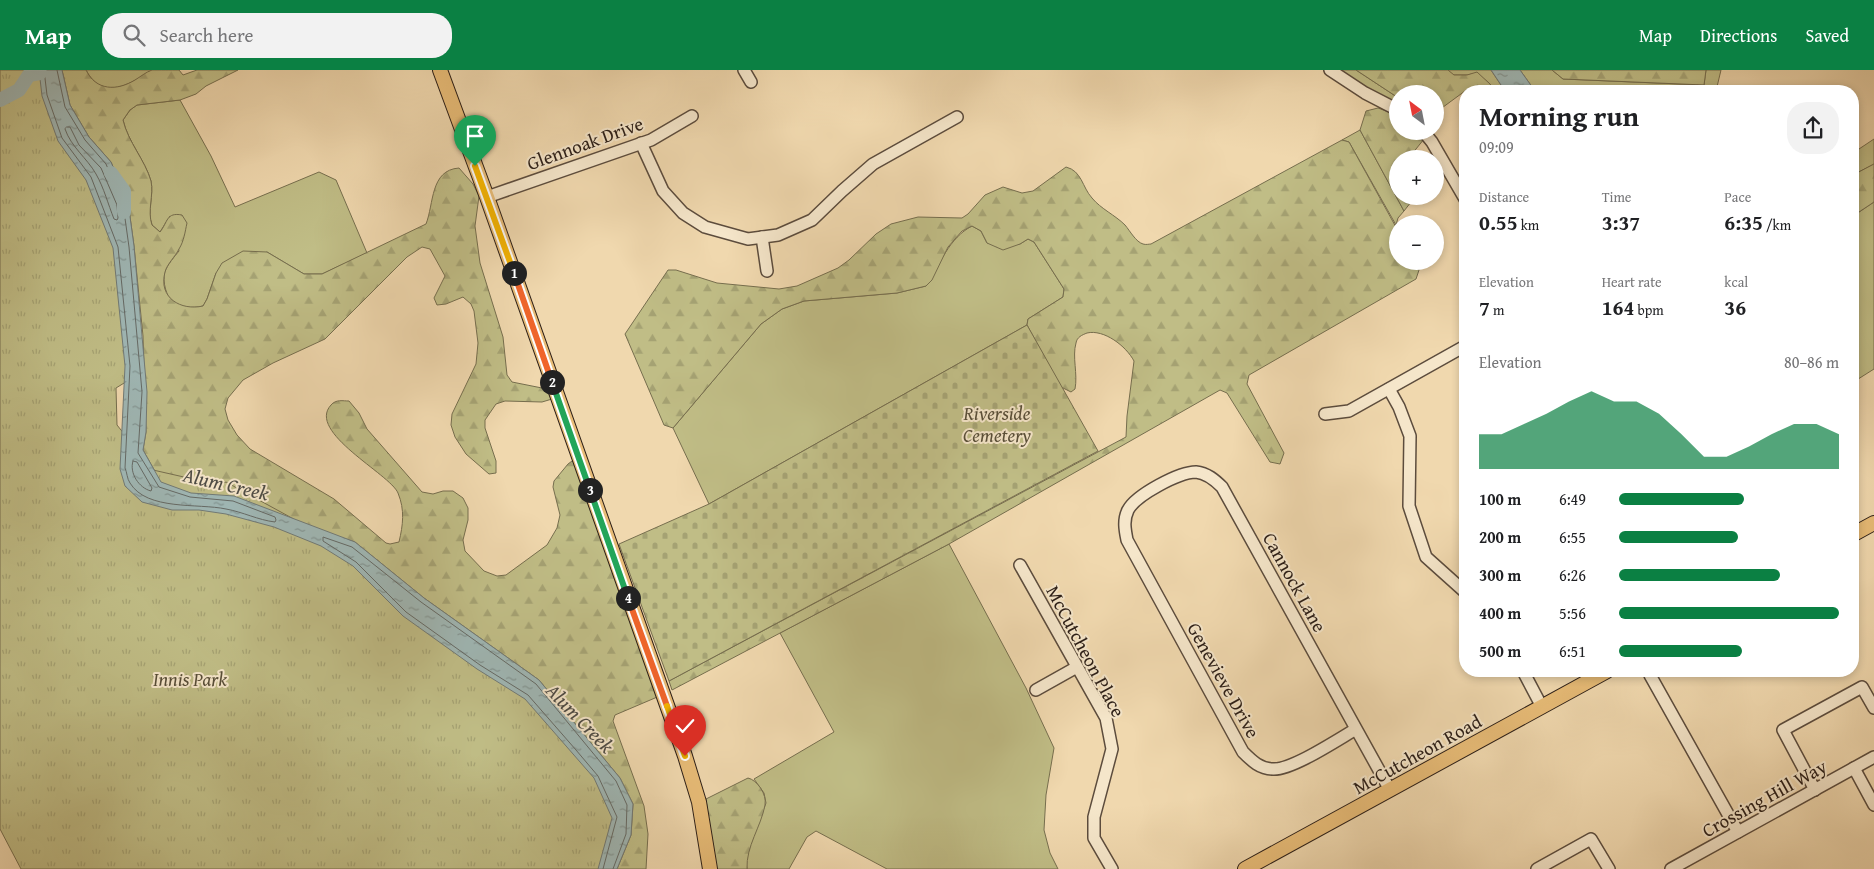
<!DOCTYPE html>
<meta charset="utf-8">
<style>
:root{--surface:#fff;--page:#f2f2f2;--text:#202124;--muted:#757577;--accent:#0b8043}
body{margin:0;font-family:"Gentium Book Plus",serif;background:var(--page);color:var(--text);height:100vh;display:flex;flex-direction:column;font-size:19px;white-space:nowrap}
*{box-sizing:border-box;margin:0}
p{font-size:16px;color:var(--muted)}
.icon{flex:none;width:28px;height:28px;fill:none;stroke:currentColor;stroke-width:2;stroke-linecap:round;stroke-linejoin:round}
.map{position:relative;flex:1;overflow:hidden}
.panel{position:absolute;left:1459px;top:15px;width:400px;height:592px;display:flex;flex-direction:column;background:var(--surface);border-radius:20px;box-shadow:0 2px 8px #0003}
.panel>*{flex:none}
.needle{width:32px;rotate:328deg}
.tools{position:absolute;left:1389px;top:15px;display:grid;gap:10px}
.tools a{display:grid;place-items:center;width:55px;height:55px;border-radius:50%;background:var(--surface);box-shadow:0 2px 8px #0003;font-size:25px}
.pin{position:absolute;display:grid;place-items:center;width:42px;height:42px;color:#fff;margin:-51px -21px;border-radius:50% 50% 50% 0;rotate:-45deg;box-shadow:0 0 5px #0007}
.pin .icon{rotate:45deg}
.km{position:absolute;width:25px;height:25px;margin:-12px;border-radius:50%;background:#222;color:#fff;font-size:14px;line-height:25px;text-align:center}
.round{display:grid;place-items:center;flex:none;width:52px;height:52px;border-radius:20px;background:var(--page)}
.head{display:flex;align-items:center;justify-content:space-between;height:85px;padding:0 20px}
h1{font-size:28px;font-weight:700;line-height:38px}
.stats{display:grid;grid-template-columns:repeat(3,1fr);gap:8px;height:85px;padding:5px 20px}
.stats div{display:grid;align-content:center}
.stats b{font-size:21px;font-weight:700}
.stats small{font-size:14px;font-weight:400}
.stats p{font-size:14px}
.chart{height:140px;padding:10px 20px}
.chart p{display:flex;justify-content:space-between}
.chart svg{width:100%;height:90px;margin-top:5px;fill:var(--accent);opacity:.7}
ul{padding:0 20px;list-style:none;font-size:16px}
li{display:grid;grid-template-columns:80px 60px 1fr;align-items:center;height:38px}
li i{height:12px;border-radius:6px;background:var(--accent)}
header{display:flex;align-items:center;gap:30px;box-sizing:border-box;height:70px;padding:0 25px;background:var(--accent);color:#fff}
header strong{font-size:24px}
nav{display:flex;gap:28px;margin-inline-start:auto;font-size:18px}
.search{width:350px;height:45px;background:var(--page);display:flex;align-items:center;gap:12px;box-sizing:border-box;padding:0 18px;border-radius:20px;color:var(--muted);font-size:19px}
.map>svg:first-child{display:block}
</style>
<header>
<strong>Map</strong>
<div class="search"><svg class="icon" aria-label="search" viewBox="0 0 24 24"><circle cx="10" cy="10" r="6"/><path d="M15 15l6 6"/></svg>Search here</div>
<nav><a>Map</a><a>Directions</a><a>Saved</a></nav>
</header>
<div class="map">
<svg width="1874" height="799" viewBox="0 0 1874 799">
<defs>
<pattern id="forest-firs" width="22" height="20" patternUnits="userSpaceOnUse" patternTransform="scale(1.25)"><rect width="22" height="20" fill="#c0bd86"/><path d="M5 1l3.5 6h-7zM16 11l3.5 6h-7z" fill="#a5a273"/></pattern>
<pattern id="cemetery-stones" width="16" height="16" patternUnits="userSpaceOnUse" patternTransform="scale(1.25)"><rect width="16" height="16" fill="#c0bd86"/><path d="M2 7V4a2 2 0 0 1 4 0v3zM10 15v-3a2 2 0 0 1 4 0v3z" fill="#a5a273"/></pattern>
<pattern id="park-tufts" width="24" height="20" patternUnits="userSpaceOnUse" patternTransform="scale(1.25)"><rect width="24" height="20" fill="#c0bd86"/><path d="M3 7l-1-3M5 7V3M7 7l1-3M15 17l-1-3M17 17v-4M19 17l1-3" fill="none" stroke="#a5a273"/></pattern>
<pattern id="water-ripples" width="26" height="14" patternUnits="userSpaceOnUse" patternTransform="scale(1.25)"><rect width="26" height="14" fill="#9fb7b5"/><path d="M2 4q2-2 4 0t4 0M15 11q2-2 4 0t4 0" fill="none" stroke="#829492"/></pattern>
</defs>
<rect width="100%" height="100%" fill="#f0d8ae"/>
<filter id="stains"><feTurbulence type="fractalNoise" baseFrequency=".004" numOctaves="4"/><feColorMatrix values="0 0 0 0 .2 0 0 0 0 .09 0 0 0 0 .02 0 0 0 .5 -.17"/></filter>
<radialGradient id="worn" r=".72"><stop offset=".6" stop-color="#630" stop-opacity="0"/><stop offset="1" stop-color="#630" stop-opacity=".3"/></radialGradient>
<g fill="#c0bd86" stroke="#766e4e">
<path d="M86,0H152C130,14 103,32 86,0Z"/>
<polygon points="1336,0 1356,0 1397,27 1397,34 1354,12"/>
<polygon points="1448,0 1491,0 1505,21 1494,21 1490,14 1477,3 1467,5 1453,5"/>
<polygon points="1520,0 1552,0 1563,9 1704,15 1706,0 1721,0 1716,21 1535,21"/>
<path d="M180,30L211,86L235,137L319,102L336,110L367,183L322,204H304L267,182L216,203L207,229L203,236C195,238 183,238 175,234C166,228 162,211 165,201C168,194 174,187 179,181L170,146L160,162L152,155C147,141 154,125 151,111C145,90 128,72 123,50L130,40L137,35Z"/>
<polygon points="1360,60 1404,141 1398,148 1396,155 1349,72 1342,70"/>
<polygon points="1874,69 1874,94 1853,105 1853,83"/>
<polygon points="1874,132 1874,299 1855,311 1853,304 1853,146"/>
<path d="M972,156L981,161L987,173L1020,174L1028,169L1034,172L1064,219L1063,227L1028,249L1027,255L709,434L673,358L761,254L782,239L804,231L897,223L926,216C940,194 949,168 972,156Z"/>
<polygon points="949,474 1026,618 1054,678 1046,725 1044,760 1050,783 1058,799 887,799 816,761 807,767 789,799 747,799 746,791 750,776 766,733 764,723 754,709 834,662 780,563"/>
</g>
<g fill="url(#forest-firs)" stroke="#766e4e">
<path d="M62,0H86C96,21 117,21 135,10C140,7 146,2 152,0C159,0 171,0 179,0L183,5L197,0H238L206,16L196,24L180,30L137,35L130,40L123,50C128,72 145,90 151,111C154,125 147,141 152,155L160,162C168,152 166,142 182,145L187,153C185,162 184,171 179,179C175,187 167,194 165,202C158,228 181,241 203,236L207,229L216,203L222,193L243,181L267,182L304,204H322L426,154C434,134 430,100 459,98L473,114L479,126L475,156L480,193L503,267L507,305L512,312L547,319L552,325V329L542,332L505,331L496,334L485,350V358L496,391V403L489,404L466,384L455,367L451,355L452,344L476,294L478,273L474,241L471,234L463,227L446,234L437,235L434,228L445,206L430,179L422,177L407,187L325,269L273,293L243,310L228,328L225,339L228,350L237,365L250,379L334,429L386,473L390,474L399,472C403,455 405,440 398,423C390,404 306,362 331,335C336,329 343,331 349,331L359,343L367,359L422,422L433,424L443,421H453L463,428L468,438V450L463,470L465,481L484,501L497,506L506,505L547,475L557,458L560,445L553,417L554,411L568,394L572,391L575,393L662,625L615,645L613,651L644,736L648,764L646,799H617L631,765L633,734L620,708L539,610L424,528L355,472L161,412L143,380L146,362L143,266L134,176L128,132L111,92L89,67L70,35Z"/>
<polygon points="1356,0 1448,0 1454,5 1467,5 1477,2 1490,14 1494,21 1480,21 1476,18 1465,21 1435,43 1435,24 1398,24 1397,27"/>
<polygon points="1552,0 1706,0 1704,15 1563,9"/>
<polygon points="1378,38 1397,45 1398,61 1418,61 1424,69 1408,89 1398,89 1398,126 1410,126 1411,132 1404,141 1360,60 1366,41"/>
<path d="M1342,70L1349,72L1397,159L1398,191H1415L1419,200L1416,209L1249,305L1247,314L1284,383L1280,394L1270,392L1227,323L1220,320L949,474L672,620L669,611L1126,367L1127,346L1134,291C1126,276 1104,259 1087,263C1082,265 1077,267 1076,273C1072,287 1078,304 1075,319L1071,322L1061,317L1027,255L1028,249L1063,227L1064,219L1034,172L1028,169L1020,174L1003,180L987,173L981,161L972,156L962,161L948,177L932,210L926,216L897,223L804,231L782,239L761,254L673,358L664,355L625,264L668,200H676L717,213L779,219L797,216L838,198L849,190L876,164L891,154L918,147L962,148L968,144L985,125L1003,117L1022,123L1033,121L1066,97C1082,101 1082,117 1092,128C1101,139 1115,145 1125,155C1130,161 1136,172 1143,174C1146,175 1149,174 1151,174Z"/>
<polygon points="1874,94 1874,132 1853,146 1853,105"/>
<path d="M748,708C757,710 767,724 765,735C761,757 746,776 747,799H715L706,729Z"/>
</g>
<polygon fill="url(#cemetery-stones)" stroke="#766e4e" points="1027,255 1098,381 669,611 619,474 709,434"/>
<polygon fill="url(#park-tufts)" stroke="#766e4e" points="0,0 57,0 71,50 124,121 129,310 116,318 117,355 153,400 219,415 226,412 343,476 465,568 609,706 619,753 606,799 21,799 0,759"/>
<g fill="url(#water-ripples)" stroke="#717a76">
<polygon points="39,0 62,0 70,35 89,67 111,92 128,132 134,176 147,322 146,362 143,380 161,412 191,423 234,426 355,472 424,528 539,610 620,708 633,734 631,765 617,799 598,799 612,748 594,708 525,629 477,599 403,546 353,496 321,476 274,457 226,444 199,440 172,440 142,432 125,416 120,399 125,296 113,178 86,110 58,71 42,26"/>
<polygon points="1491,0 1520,0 1535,21 1505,21"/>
</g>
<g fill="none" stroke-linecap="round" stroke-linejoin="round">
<g stroke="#656a66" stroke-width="1">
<path d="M44,0L47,25L62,68L91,107L118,177L130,296L125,398C127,402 127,409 130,413C147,441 198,433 226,439C243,442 258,450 275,452L276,450L275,447L233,431L190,427L159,417L138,383L142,322L129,177L123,134L106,94L85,70L65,37L57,0"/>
<path d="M67,57H70L79,75L101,98L117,135L118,148L117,150L114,149C108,134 104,118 96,104C87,88 71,77 65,59Z"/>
<path d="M133,391L137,392L152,418L151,421C139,418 129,403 133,391Z"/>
<polyline points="603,799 617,747 598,706 576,680 528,625 480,595 406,542 356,492 323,471 323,467 352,477 421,532 536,614 616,711 627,735 626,764 613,799"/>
</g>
<g stroke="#9fb7b5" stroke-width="14">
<polyline points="0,30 19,20 29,5 40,3"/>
<polyline points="111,103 124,121 124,142"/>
</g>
<defs>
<g id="minor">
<polyline points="744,0 751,12"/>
<polyline points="1330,0 1365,23 1398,40"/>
<polyline points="1423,61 1432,72 1465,129"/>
<polyline points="641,73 663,121 683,143 705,157 748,169 778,165 812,150 842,121 873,94 957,47"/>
<polyline points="487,127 651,70 692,46"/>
<polyline points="762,167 767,201"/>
<polyline points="1389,319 1399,337 1410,366 1409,436 1426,487 1465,522"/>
<polyline points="1325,344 1349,341 1465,276"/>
<polyline points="1020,495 1106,648 1112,679 1094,747 1094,768 1112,799"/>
<polyline points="1523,601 1542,637"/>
<polyline points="1650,605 1738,762"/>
<polyline points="1036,620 1077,597"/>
<path d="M1356,659C1337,670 1292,700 1273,699C1260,699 1252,691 1243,682L1127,470C1125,460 1123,450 1128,440C1136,425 1179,402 1196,402C1207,403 1215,410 1222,417L1390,720"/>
<polyline points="1854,698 1874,735"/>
<polyline points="1815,720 1783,660 1862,617 1874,638"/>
<polyline points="1537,799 1591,769 1609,799"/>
<polyline points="1671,799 1874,687"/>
</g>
<g id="major">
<polyline points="440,0 487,127 685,686 699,732 710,799"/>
<polyline points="1852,465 1874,453"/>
<polyline points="1245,799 1607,601"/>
</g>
</defs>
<use href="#minor" stroke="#5c4c3d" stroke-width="14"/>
<use href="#major" stroke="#2b1e17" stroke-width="16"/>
<use href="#minor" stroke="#f5e6ca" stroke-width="11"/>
<use href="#major" stroke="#e8bc77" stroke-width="14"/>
</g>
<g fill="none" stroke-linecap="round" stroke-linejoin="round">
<defs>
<polyline id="split-1" points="475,96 514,203"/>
<polyline id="split-2" points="514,203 552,312"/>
<polyline id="split-3" points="552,312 590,420"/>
<polyline id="split-4" points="590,420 628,528"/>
<polyline id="split-5" points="628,528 667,636"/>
<polyline id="split-6" points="667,636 685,686"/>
</defs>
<use href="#split-1" stroke="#fff" stroke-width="10"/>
<use href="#split-2" stroke="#fff" stroke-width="10"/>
<use href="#split-3" stroke="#fff" stroke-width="10"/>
<use href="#split-4" stroke="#fff" stroke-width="10"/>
<use href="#split-5" stroke="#fff" stroke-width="10"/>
<use href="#split-6" stroke="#fff" stroke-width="10"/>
<use href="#split-1" stroke="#f5b400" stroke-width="6"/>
<use href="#split-2" stroke="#f0652b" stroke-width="6"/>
<use href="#split-3" stroke="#22a559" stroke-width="6"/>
<use href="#split-4" stroke="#22a559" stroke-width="6"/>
<use href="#split-5" stroke="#f0652b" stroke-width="6"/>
<use href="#split-6" stroke="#f5b400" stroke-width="6"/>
</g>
<g text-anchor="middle" stroke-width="4" stroke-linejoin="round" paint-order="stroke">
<g font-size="19" fill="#2b1e17" stroke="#f5e6ca">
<text transform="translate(585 73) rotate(-20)" y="7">Glennoak Drive</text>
<text transform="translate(1295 512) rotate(61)" y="7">Cannock Lane</text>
<text transform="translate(1086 581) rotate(62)" y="7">McCutcheon Place</text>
<text transform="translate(1224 610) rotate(61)" y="7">Genevieve Drive</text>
<text transform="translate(1417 684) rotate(-29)" y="7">McCutcheon Road</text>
<text transform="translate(1764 728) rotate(-29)" y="7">Crossing Hill Way</text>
</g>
<g font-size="19" font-style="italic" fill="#584e38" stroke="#f5e6ca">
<text x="997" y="350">Riverside<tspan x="997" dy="22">Cemetery</tspan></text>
<text x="190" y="616">Innis Park</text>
</g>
<g font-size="20" font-style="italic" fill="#4e4c46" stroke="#f5e6ca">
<text transform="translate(226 414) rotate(13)" y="7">Alum Creek</text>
<text transform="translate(580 648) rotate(46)" y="7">Alum Creek</text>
</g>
</g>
<rect width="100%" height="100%" filter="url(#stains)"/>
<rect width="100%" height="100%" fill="url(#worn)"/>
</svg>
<div class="tools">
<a><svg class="needle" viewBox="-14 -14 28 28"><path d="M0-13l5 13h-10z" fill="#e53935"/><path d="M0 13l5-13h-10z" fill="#757577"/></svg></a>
<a>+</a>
<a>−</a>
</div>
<div class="pin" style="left:475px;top:96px;background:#1e9e55"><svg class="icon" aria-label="arrive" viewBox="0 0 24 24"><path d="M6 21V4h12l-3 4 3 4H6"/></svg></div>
<div class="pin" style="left:685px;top:686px;background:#d93025"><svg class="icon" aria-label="check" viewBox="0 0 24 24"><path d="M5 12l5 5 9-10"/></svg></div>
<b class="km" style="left:514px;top:203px">1</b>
<b class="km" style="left:552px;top:312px">2</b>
<b class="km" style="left:590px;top:420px">3</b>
<b class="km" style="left:628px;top:528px">4</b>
<section class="panel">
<div class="head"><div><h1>Morning run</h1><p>09:09</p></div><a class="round"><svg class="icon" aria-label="share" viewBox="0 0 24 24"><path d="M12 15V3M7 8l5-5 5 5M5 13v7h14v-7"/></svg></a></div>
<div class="stats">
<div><p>Distance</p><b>0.55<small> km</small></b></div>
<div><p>Time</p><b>3:37</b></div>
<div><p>Pace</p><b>6:35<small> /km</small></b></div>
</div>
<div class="stats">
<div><p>Elevation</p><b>7<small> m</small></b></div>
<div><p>Heart rate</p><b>164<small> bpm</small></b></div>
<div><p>kcal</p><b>36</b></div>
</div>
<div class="chart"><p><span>Elevation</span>80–86 m</p>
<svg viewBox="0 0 160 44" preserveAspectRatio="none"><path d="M0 44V27L10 27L20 22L30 17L40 11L50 6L60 11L70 11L80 17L90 27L100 38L110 38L120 33L130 27L140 22L150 22L160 27V44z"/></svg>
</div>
<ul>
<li><b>100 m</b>6:49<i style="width:57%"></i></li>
<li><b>200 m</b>6:55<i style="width:54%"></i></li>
<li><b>300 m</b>6:26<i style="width:73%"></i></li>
<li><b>400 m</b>5:56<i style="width:100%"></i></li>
<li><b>500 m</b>6:51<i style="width:56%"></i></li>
</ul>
</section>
</div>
